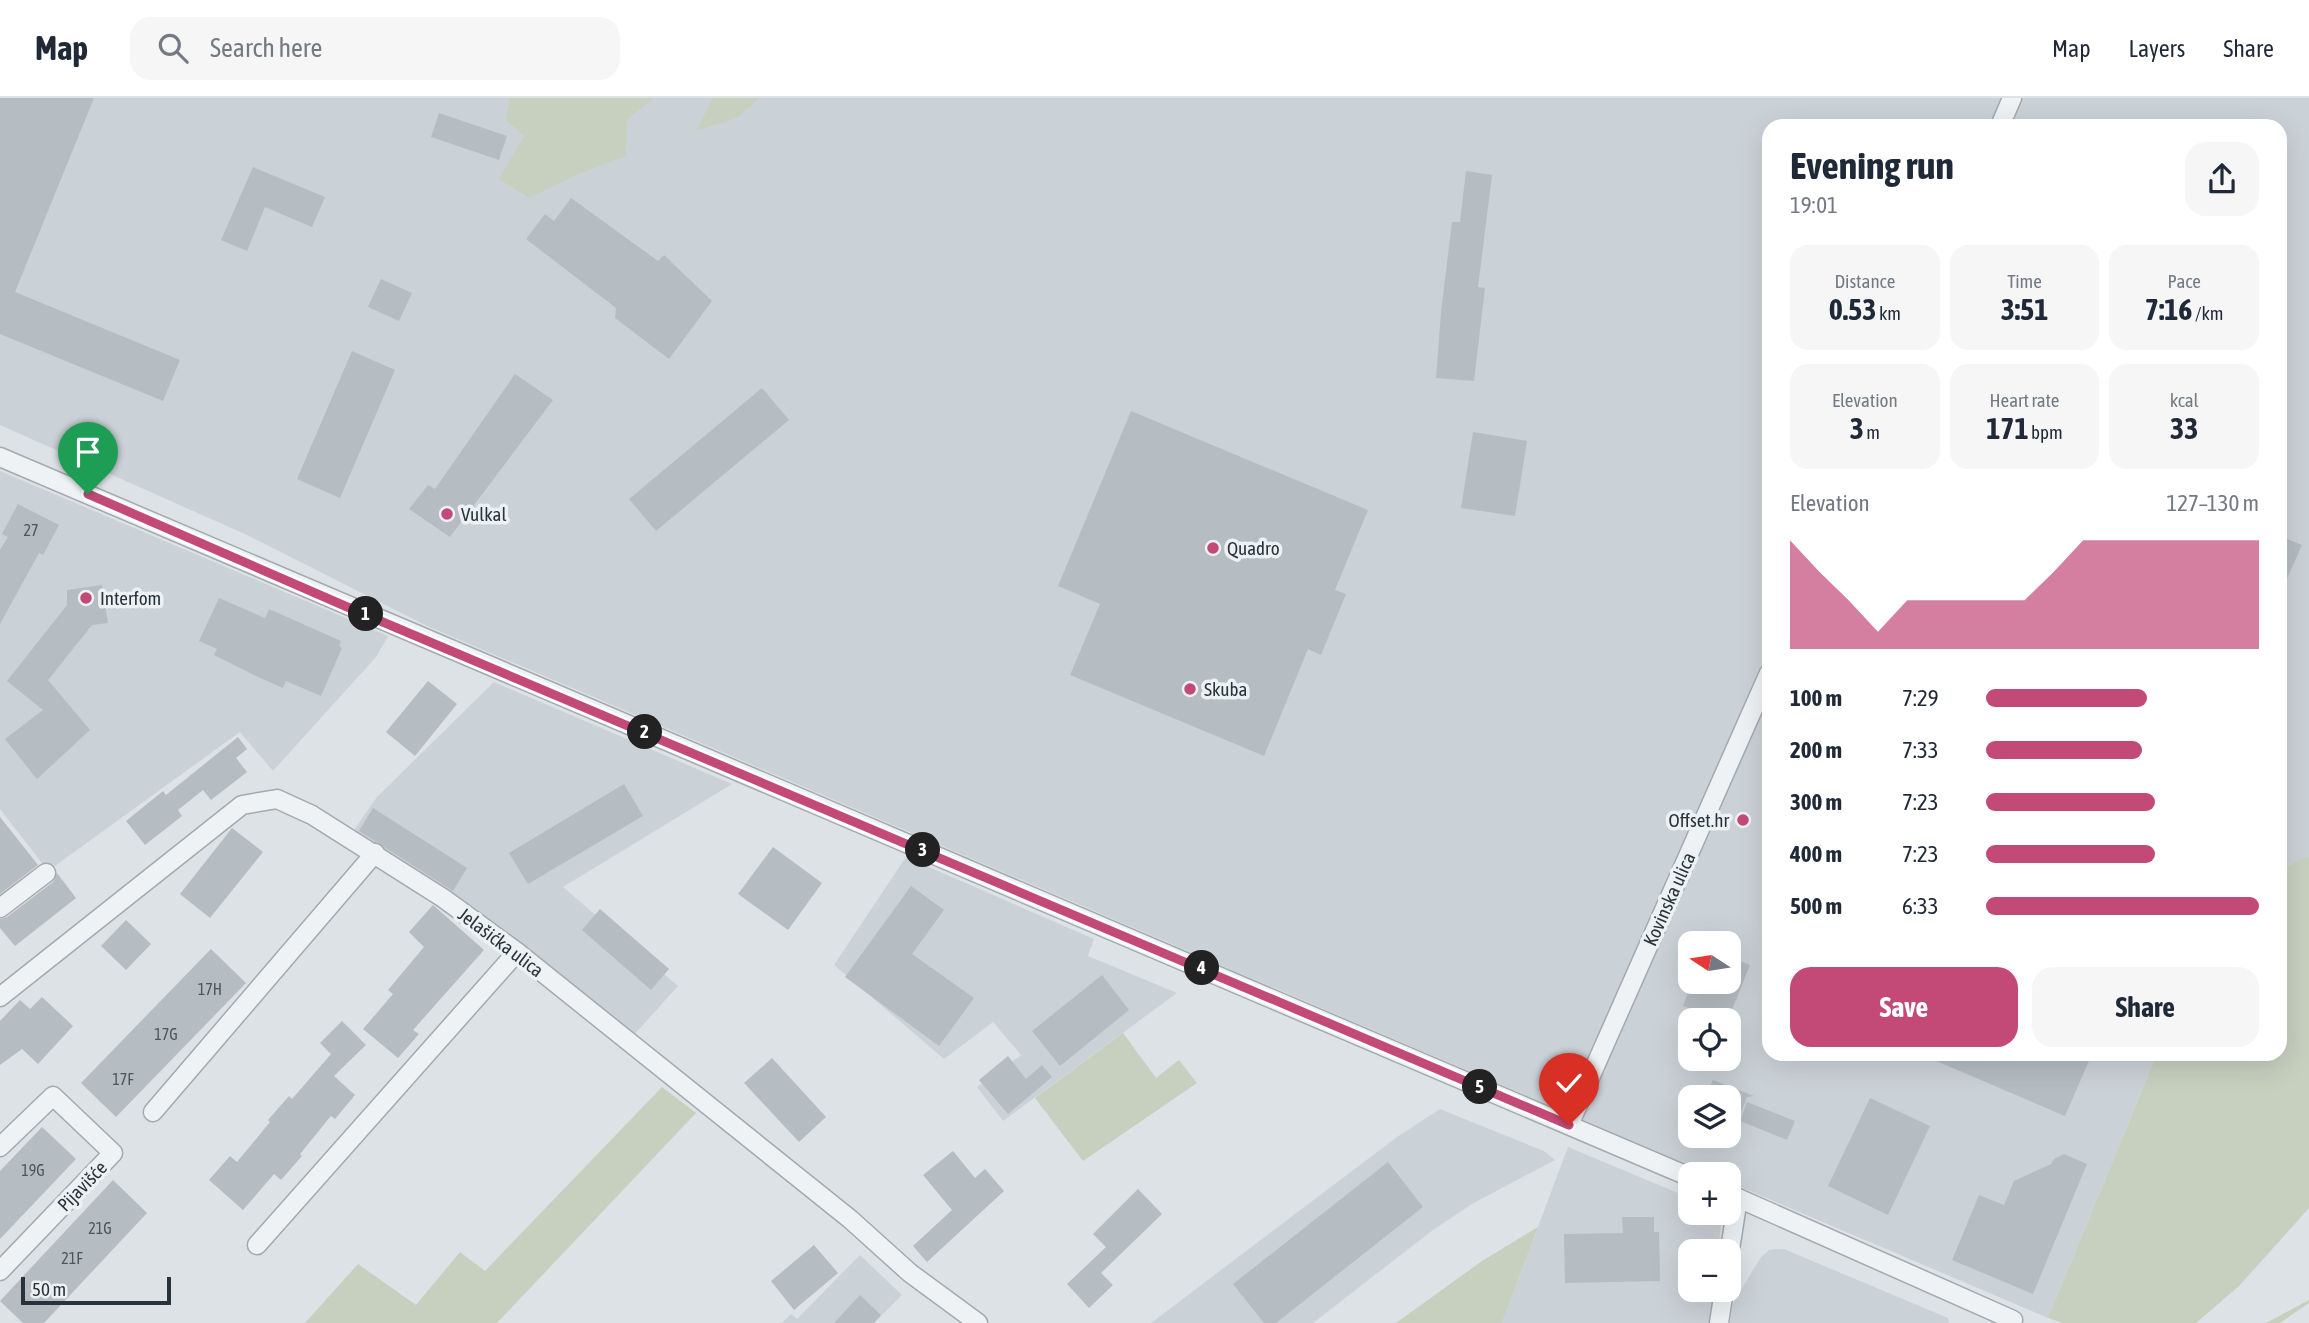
<!DOCTYPE html>
<meta charset="utf-8">
<style>
:root{--surface:#fff;--page:#f6f6f7;--text:#1f2937;--muted:#747a83;--line:#e0e1e3;--accent:#c34a77}
body{margin:0;font-family:"Asap Condensed",sans-serif;background:var(--page);color:var(--text);height:100vh;display:flex;flex-direction:column;font-size:26px;white-space:nowrap}
*{box-sizing:border-box;margin:0}
p{font-size:23px;color:var(--muted)}
.icon{flex:none;width:38px;height:38px;fill:none;stroke:currentColor;stroke-width:2;stroke-linecap:round;stroke-linejoin:round}
.map{position:relative;flex:1;overflow:hidden}
.sheet{position:absolute;left:1762px;top:21px;width:525px;height:942px;display:flex;flex-direction:column;background:var(--surface);border-radius:21px;box-shadow:0 7px 28px #0002}
.sheet>*{flex:none}
.needle{width:46px;rotate:282deg}
.buttons{position:absolute;left:1678px;top:833px;display:grid;gap:14px}
.buttons a{display:grid;place-items:center;width:63px;height:63px;border-radius:14px;background:var(--surface);box-shadow:0 7px 28px #0002;font-size:35px}
.scale{position:absolute;left:21px;bottom:18px;width:150px;box-sizing:border-box;padding-left:7px;border:4px solid #28333b;border-top:0;font-size:19px;line-height:24px;white-space:nowrap;color:#28333b;-webkit-text-stroke:5px #ecf1f4;paint-order:stroke}
.pin{position:absolute;display:grid;place-items:center;width:60px;height:60px;color:#fff;margin:-72px -30px;border-radius:50% 50% 50% 0;rotate:-45deg;box-shadow:0 0 7px #0007}
.pin .icon{rotate:45deg}
.km{position:absolute;width:35px;height:35px;margin:-18px;border-radius:50%;background:#222;color:#fff;font-size:19px;line-height:35px;text-align:center}
.round{display:grid;place-items:center;flex:none;width:74px;height:74px;border-radius:21px;background:var(--page)}
.overview{display:flex;align-items:center;justify-content:space-between;height:119px;padding:0 28px}
h1{font-size:38px;font-weight:700;line-height:52px}
.figures{display:grid;grid-template-columns:repeat(3,1fr);gap:10px;height:119px;padding:7px 28px}
.figures div{display:grid;align-content:center;border-radius:18px;background:var(--page);text-align:center}
.figures b{font-size:30px;font-weight:700}
.figures small{font-size:19px;font-weight:400}
.figures p{font-size:19px}
.chart{height:196px;padding:14px 28px}
.chart p{display:flex;justify-content:space-between}
.chart svg{width:100%;height:126px;margin-top:7px;fill:var(--accent);opacity:.7}
.button{display:flex;gap:14px;margin-top:auto;padding:14px 28px}
.button a{flex:1;height:80px;border-radius:21px;background:var(--accent);color:#fff;font-size:28px;font-weight:700;line-height:80px;text-align:center}
.button a+a{background:var(--page);color:var(--text)}
ul{padding:0 28px;list-style:none;font-size:23px}
li{display:grid;grid-template-columns:112px 84px 1fr;align-items:center;height:52px}
li i{height:18px;border-radius:9px;background:var(--accent)}
header{display:flex;align-items:center;gap:42px;box-sizing:border-box;height:98px;padding:0 35px;background:var(--surface);border-bottom:2px solid var(--line)}
header strong{font-size:33px}
nav{display:flex;gap:38px;margin-inline-start:auto;font-size:24px}
.search{width:490px;height:63px;background:var(--page);display:flex;align-items:center;gap:18px;box-sizing:border-box;padding:0 24px;border-radius:21px;color:var(--muted);font-size:26px}
.map>svg:first-child{display:block}
</style>
<header>
<strong>Map</strong>
<div class="search"><svg class="icon" aria-label="search" viewBox="0 0 24 24"><circle cx="10" cy="10" r="6"/><path d="M15 15l6 6"/></svg>Search here</div>
<nav><a>Map</a><a>Layers</a><a>Share</a></nav>
</header>
<div class="map">
<svg width="2309" height="1225" viewBox="0 0 2309 1225">
<rect width="100%" height="100%" fill="#dde2e6"/>
<g fill="#cbd2d7" fill-rule="evenodd">
<path d="M0,0H2309V758L2280,771V28H1769V956H2157L2048,1220L1729,1084V1076H1710L427,528L247,437L0,327ZM1690,845H1729V884H1690ZM1690,922H1729V961H1690ZM1690,999H1729V1038H1690Z"/>
<polygon points="0,373 66,401 388,538 376,559 273,673 240,634 48,773 0,711"/>
<polygon points="494,584 732,686 563,789 678,888 634,937 352,735 377,699"/>
<polygon points="906,759 1094,841 1088,858 1177,895 1003,1023 977,989 1021,957 993,924 944,961 834,867"/>
<polygon points="1440,1011 1544,1053 1555,1062 1472,1106 1433,1132 1313,1225 1151,1225 1397,1039"/>
<polygon points="1568,1049 1690,1100 1690,1115 1717,1115 1721,1127 1718,1153 1690,1153 1690,1192 1714,1192 1709,1225 1502,1225"/>
<polygon points="1777,1151 1784,1151 1948,1220 1949,1225 1730,1225 1733,1205 1761,1159 1769,1152"/>
<polygon points="860,1157 902,1197 874,1225 782,1225 791,1216 797,1221"/>
</g>
<g fill="#c7cfbf">
<polygon points="510,0 653,0 627,22 626,58 574,78 529,100 499,81 524,38 506,22"/>
<polygon points="713,0 759,0 737,20 696,33"/>
<polygon points="2309,758 2309,1110 2239,1188 2196,1225 2063,1225 2048,1220 2157,956 2280,956 2280,771"/>
<polygon points="1123,935 1156,980 1179,962 1197,985 1083,1063 1035,1000"/>
<polygon points="662,989 696,1015 497,1225 305,1225 358,1166 416,1207 460,1154 485,1173"/>
<polygon points="1538,1129 1502,1225 1396,1225 1482,1163"/>
<polygon points="2309,1202 2309,1205 2280,1225 2266,1225"/>
</g>
<g fill="#b5bdc2">
<polygon points="0,0 94,0 15,194 180,262 163,303 0,236"/>
<polygon points="439,15 507,38 499,62 431,39"/>
<polygon points="253,69 325,99 312,129 265,109 247,153 221,142"/>
<polygon points="1466,73 1492,77 1478,189 1485,190 1474,283 1436,280 1441,214 1452,124 1460,124"/>
<polygon points="571,100 658,163 664,157 712,203 669,261 615,220 616,210 526,141 545,116 554,123"/>
<polygon points="381,181 412,195 399,223 368,209"/>
<polygon points="352,253 395,272 340,400 297,381"/>
<polygon points="515,276 553,302 450,439 409,411 428,387 435,391"/>
<polygon points="762,290 789,322 656,433 629,401"/>
<polygon points="1131,313 1368,412 1335,492 1346,496 1321,557 1308,551 1264,658 1070,577 1100,506 1058,488"/>
<polygon points="1473,334 1527,343 1515,418 1461,410"/>
<polygon points="18,406 59,427 43,457 39,455 0,526 0,452 8,439 2,436"/>
<polygon points="2280,438 2302,447 2280,496"/>
<polygon points="102,487 108,525 92,527 48,582 90,632 37,681 5,641 43,612 7,583 67,507 67,492"/>
<polygon points="219,500 265,520 269,511 341,543 339,548 342,550 321,598 286,583 283,590 258,579 214,557 217,551 199,543"/>
<polygon points="428,583 457,606 415,658 386,634"/>
<polygon points="238,639 247,651 236,660 247,674 211,702 203,692 178,712 182,718 145,747 126,723 163,693 166,697"/>
<polygon points="624,686 643,718 528,786 509,755"/>
<polygon points="373,710 467,770 453,793 359,733"/>
<polygon points="0,719 38,767 0,796"/>
<polygon points="232,730 263,754 210,820 180,796"/>
<polygon points="773,749 822,785 788,832 738,796"/>
<polygon points="57,775 76,800 15,848 0,830 0,821 7,819 53,784"/>
<polygon points="911,788 944,812 912,856 974,900 939,948 845,879"/>
<polygon points="433,807 484,852 413,932 419,936 398,960 363,931 393,896 388,892 424,849 409,834"/>
<polygon points="600,811 669,871 651,892 582,832"/>
<polygon points="126,822 151,846 126,872 101,848"/>
<polygon points="211,851 246,885 116,1019 81,985"/>
<polygon points="1729,859 1750,867 1728,922 1720,922 1683,908 1692,884 1729,884"/>
<polygon points="1102,877 1129,912 1060,968 1032,933"/>
<polygon points="42,899 73,928 38,966 22,951 0,967 0,923 20,902 30,911"/>
<polygon points="342,923 366,947 334,978 355,997 335,1021 331,1018 300,1056 302,1058 281,1082 274,1076 243,1112 209,1082 230,1058 237,1064 270,1024 268,1022 289,998 292,1001 331,956 320,945"/>
<polygon points="1920,956 2092,956 2065,1018"/>
<polygon points="1008,958 1026,981 1042,967 1052,979 1008,1016 979,982"/>
<polygon points="772,960 826,1019 799,1044 744,985"/>
<polygon points="1713,982 1754,998 1747,999 1730,1042 1729,999 1705,999"/>
<polygon points="1870,1000 1930,1028 1888,1117 1828,1088"/>
<polygon points="1747,1004 1795,1023 1787,1042 1740,1023"/>
<polygon points="42,1029 76,1061 0,1141 0,1073"/>
<polygon points="953,1053 975,1080 985,1071 1004,1093 927,1164 913,1148 952,1112 923,1077"/>
<polygon points="2064,1056 2087,1066 2033,1196 1952,1162 1979,1097 2004,1107 2014,1083 2051,1066 2054,1061"/>
<polygon points="1388,1064 1423,1109 1276,1225 1264,1225 1233,1186"/>
<polygon points="113,1082 147,1115 44,1225 23,1225 0,1203"/>
<polygon points="1138,1091 1162,1116 1101,1175 1113,1187 1089,1210 1067,1186 1106,1149 1093,1136"/>
<polygon points="1622,1119 1654,1119 1654,1134 1659,1134 1660,1183 1565,1185 1564,1136 1623,1135"/>
<polygon points="814,1147 838,1175 794,1212 771,1183"/>
<polygon points="860,1197 881,1217 874,1225 834,1225"/>
</g>
<g fill="none" stroke-linecap="round" stroke-linejoin="round">
<defs>
<g id="street">
<polyline points="2000,28 2012,0"/>
<polyline points="0,359 1690,1079"/>
<polyline points="0,810 46,775"/>
<polyline points="0,899 242,707 277,701 312,717 443,800 517,854 850,1121 910,1175 978,1225"/>
<polyline points="153,1014 375,755"/>
<polyline points="1569,1027 1769,575"/>
<polyline points="0,1049 53,998 113,1055 0,1173"/>
<polyline points="1729,1096 2013,1222"/>
<polyline points="257,1147 517,854"/>
<polyline points="1729,1158 1738,1100"/>
<polyline points="1719,1225 1724,1192"/>
</g>
</defs>
<use href="#street" stroke="#a3aaaf" stroke-width="21"/>
<use href="#street" stroke="#eff2f4" stroke-width="18"/>
</g>
<g fill="none" stroke-linecap="round" stroke-linejoin="round">
<defs>
<polyline id="route" points="88,396 345,508 1569,1027"/>
</defs>
<use href="#route" stroke="#fff" stroke-width="14"/>
<use href="#route" stroke="#c34a77" stroke-width="9"/>
</g>
<g fill="#c34a77" stroke="#ecf1f4" stroke-width="2.5">
<circle cx="447" cy="416" r="7"/>
<circle cx="1213" cy="450" r="7"/>
<circle cx="86" cy="500" r="7"/>
<circle cx="1190" cy="591" r="7"/>
<circle cx="1743" cy="722" r="7"/>
</g>
<g text-anchor="middle" stroke-width="7" stroke-linejoin="round" paint-order="stroke">
<g font-size="16" fill="#4b565d">
<text x="31" y="438">27</text>
<text x="210" y="897">17H</text>
<text x="166" y="942">17G</text>
<text x="123" y="987">17F</text>
<text x="33" y="1078">19G</text>
<text x="100" y="1136">21G</text>
<text x="72" y="1166">21F</text>
</g>
<g font-size="19" fill="#28333b" stroke="#ecf1f4" text-anchor="start">
<text x="461" y="423">Vulkal</text>
<text x="1227" y="457">Quadro</text>
<text x="100" y="507">Interfom</text>
<text x="1204" y="598">Skuba</text>
<text x="1729" y="729" text-anchor="end">Offset.hr</text>
</g>
<g font-size="19" fill="#28333b" stroke="#ecf1f4">
<text transform="translate(1669 801) rotate(-66)" y="7">Kovinska ulica</text>
<text transform="translate(501 844) rotate(37)" y="7">Jelašićka ulica</text>
<text transform="translate(82 1088) rotate(-46)" y="7">Pijavišće</text>
</g>
</g>
</svg>
<div class="buttons">
<a><svg class="needle" viewBox="-14 -14 28 28"><path d="M0-13l5 13h-10z" fill="#e53935"/><path d="M0 13l5-13h-10z" fill="#747a83"/></svg></a>
<a><svg class="icon" aria-label="locate" viewBox="0 0 24 24"><circle cx="12" cy="12" r="6"/><path d="M12 2v4M12 18v4M2 12h4M18 12h4"/></svg></a>
<a><svg class="icon" aria-label="layers" viewBox="0 0 24 24"><path d="M12 4l9 5-9 5-9-5zM3 14l9 5 9-5"/></svg></a>
<a>+</a>
<a>−</a>
</div>
<div class="scale">50 m</div>
<div class="pin" style="left:88px;top:396px;background:#1e9e55"><svg class="icon" aria-label="arrive" viewBox="0 0 24 24"><path d="M6 21V4h12l-3 4 3 4H6"/></svg></div>
<div class="pin" style="left:1569px;top:1027px;background:#d93025"><svg class="icon" aria-label="check" viewBox="0 0 24 24"><path d="M5 12l5 5 9-10"/></svg></div>
<b class="km" style="left:366px;top:516px">1</b>
<b class="km" style="left:645px;top:634px">2</b>
<b class="km" style="left:923px;top:752px">3</b>
<b class="km" style="left:1202px;top:870px">4</b>
<b class="km" style="left:1480px;top:989px">5</b>
<section class="sheet">
<div class="overview"><div><h1>Evening run</h1><p>19:01</p></div><a class="round"><svg class="icon" aria-label="share" viewBox="0 0 24 24"><path d="M12 15V3M7 8l5-5 5 5M5 13v7h14v-7"/></svg></a></div>
<div class="figures">
<div><p>Distance</p><b>0.53<small> km</small></b></div>
<div><p>Time</p><b>3:51</b></div>
<div><p>Pace</p><b>7:16<small> /km</small></b></div>
</div>
<div class="figures">
<div><p>Elevation</p><b>3<small> m</small></b></div>
<div><p>Heart rate</p><b>171<small> bpm</small></b></div>
<div><p>kcal</p><b>33</b></div>
</div>
<div class="chart"><p><span>Elevation</span>127–130 m</p>
<svg viewBox="0 0 160 44" preserveAspectRatio="none"><path d="M0 44V6L10 17L20 27L30 38L40 27L50 27L60 27L70 27L80 27L90 17L100 6L110 6L120 6L130 6L140 6L150 6L160 6V44z"/></svg>
</div>
<ul>
<li><b>100 m</b>7:29<i style="width:59%"></i></li>
<li><b>200 m</b>7:33<i style="width:57%"></i></li>
<li><b>300 m</b>7:23<i style="width:62%"></i></li>
<li><b>400 m</b>7:23<i style="width:62%"></i></li>
<li><b>500 m</b>6:33<i style="width:100%"></i></li>
</ul>
<div class="button"><a>Save</a><a>Share</a></div>
</section>
</div>
